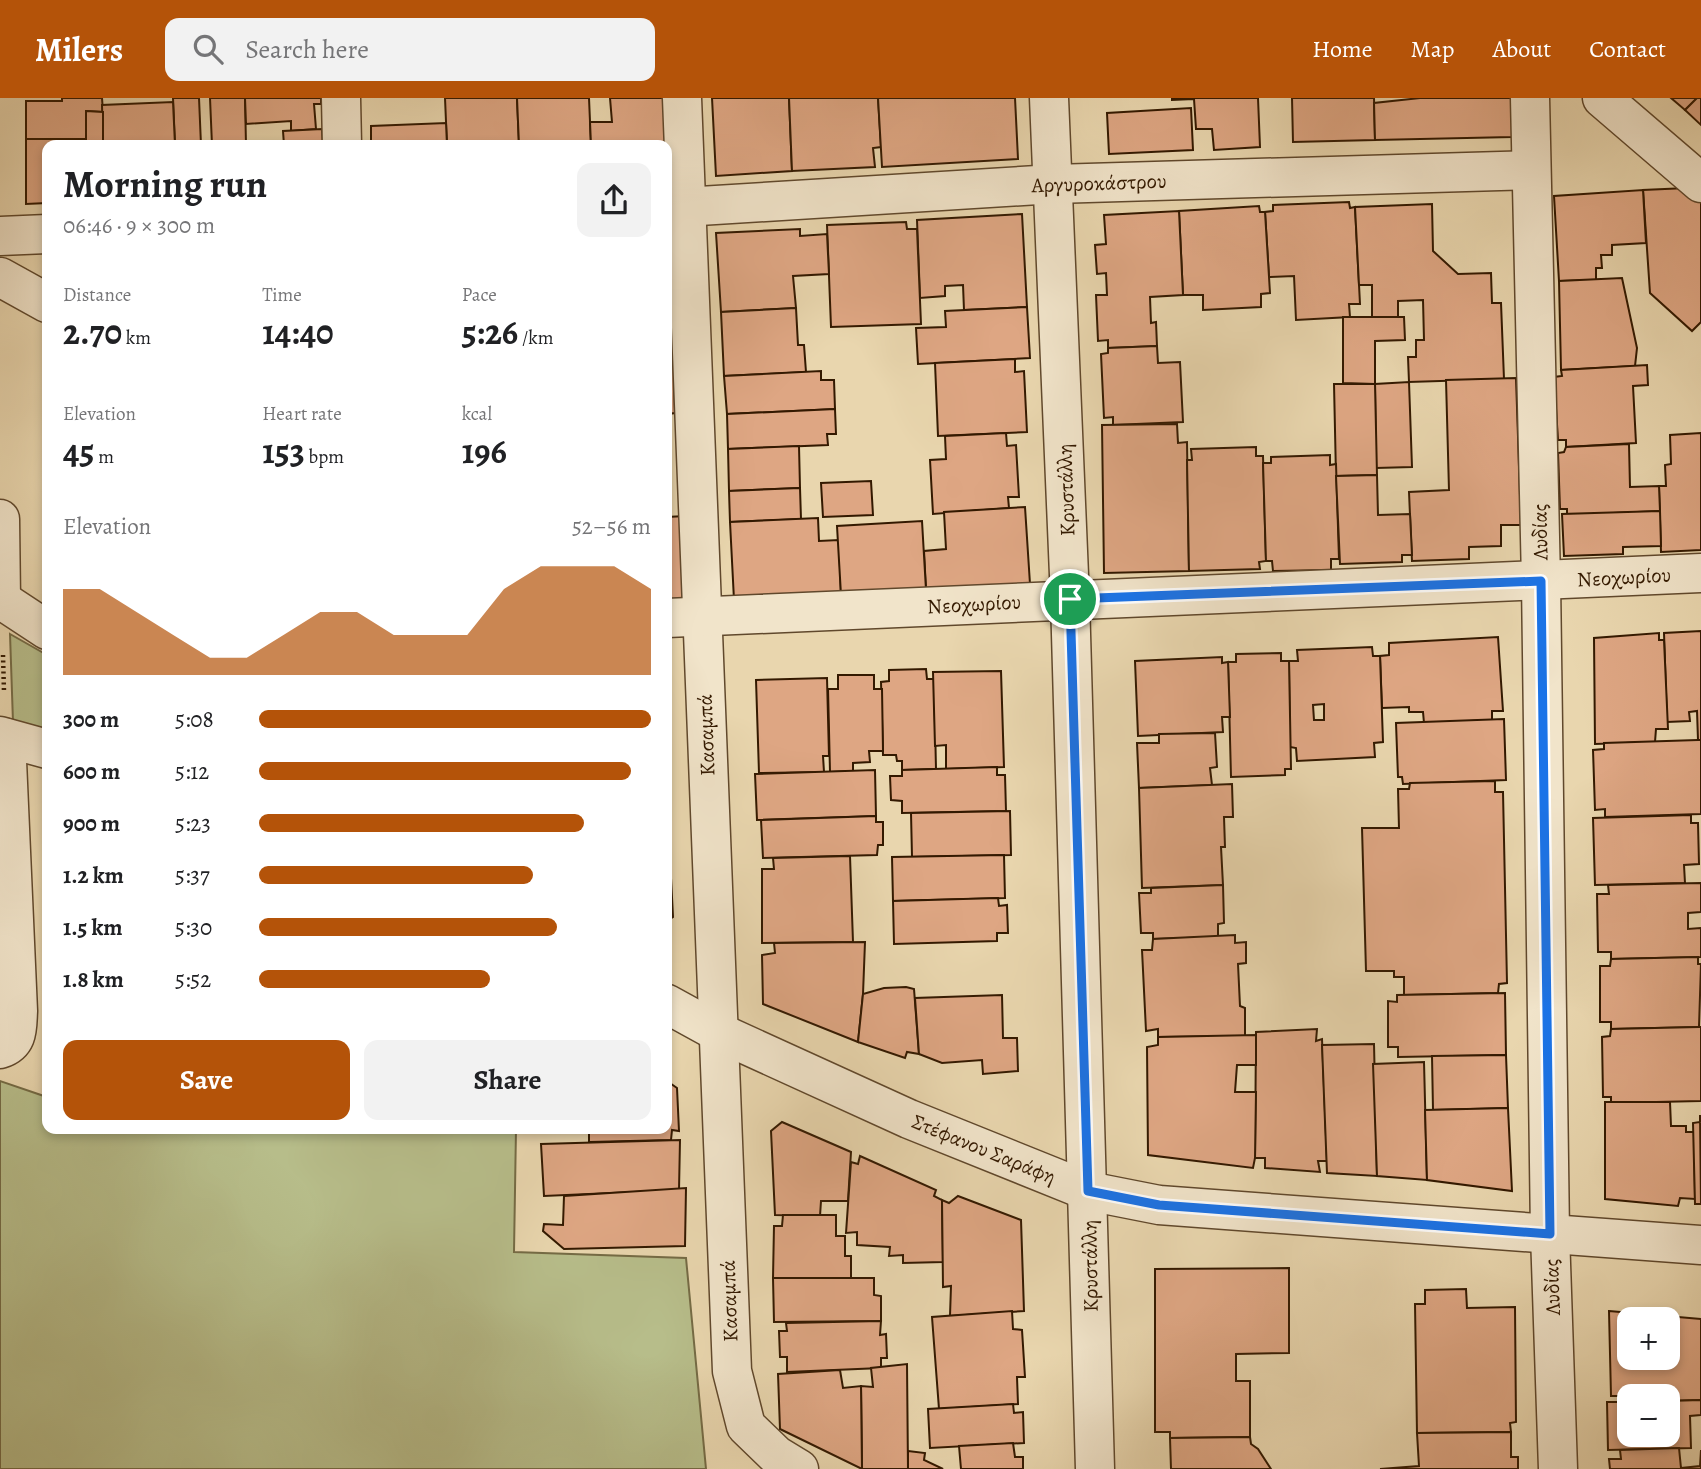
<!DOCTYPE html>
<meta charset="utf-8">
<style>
:root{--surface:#fff;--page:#f2f2f2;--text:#202124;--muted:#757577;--accent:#b45309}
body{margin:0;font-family:Alegreya,serif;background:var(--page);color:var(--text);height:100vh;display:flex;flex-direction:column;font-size:26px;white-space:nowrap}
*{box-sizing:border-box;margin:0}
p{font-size:23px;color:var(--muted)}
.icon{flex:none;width:38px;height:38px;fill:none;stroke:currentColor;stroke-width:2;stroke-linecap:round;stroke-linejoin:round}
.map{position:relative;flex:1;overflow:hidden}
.sheet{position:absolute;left:42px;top:42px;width:630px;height:994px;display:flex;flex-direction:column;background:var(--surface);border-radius:14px;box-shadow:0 4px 10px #0003}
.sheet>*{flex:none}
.fabs{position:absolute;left:1617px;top:1209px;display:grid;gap:14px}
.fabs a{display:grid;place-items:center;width:63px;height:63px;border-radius:14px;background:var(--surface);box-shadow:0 4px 10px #0003;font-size:35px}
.pin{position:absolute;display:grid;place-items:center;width:60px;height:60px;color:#fff;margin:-30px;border:4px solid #fff;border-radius:50%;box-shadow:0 2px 7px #0007}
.round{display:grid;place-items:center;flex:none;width:74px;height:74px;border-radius:14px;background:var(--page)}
.head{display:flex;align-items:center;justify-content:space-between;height:119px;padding:0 21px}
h1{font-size:38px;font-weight:700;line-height:52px}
.metrics{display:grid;grid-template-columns:repeat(3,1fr);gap:10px;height:119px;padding:7px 21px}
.metrics div{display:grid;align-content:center}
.metrics b{font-size:35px;font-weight:700}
.metrics small{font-size:19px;font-weight:400}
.metrics p{font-size:19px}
.chart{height:196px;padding:14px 21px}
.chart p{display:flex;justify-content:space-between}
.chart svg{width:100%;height:126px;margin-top:7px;fill:var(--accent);opacity:.7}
.cta{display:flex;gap:14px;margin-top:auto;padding:14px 21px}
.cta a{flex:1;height:80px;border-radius:14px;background:var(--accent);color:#fff;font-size:28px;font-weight:700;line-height:80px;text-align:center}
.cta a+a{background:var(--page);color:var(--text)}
ul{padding:0 21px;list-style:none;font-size:23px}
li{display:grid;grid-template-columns:112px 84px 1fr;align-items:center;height:52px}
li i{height:18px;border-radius:9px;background:var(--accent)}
header{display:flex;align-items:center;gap:42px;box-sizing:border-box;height:98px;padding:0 35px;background:var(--accent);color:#fff}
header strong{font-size:33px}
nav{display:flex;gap:38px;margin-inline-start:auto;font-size:24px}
.search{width:490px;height:63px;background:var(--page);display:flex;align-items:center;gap:18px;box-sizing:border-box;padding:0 24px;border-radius:14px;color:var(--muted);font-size:26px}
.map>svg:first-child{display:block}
</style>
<header>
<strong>Milers</strong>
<div class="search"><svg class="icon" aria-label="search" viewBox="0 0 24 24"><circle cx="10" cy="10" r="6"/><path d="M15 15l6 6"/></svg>Search here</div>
<nav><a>Home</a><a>Map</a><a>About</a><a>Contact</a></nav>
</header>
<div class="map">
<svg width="1701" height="1371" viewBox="0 0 1701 1371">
<rect width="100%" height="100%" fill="#e9d6ae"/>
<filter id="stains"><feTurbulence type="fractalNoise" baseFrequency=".00286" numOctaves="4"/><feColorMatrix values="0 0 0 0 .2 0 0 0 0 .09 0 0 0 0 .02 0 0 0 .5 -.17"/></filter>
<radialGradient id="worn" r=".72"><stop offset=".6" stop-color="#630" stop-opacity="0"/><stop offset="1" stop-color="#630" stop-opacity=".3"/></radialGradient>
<g fill="#b7bd8a" stroke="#756b45" stroke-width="2">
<polygon points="10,536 47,557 47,633 13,624"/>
<polygon points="47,909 47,1031 516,1031 514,1154 686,1160 706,1371 0,1371 0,983 44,998"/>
</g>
<g fill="#dea683" stroke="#331900" stroke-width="2" fill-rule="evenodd">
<polygon points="62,0 102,0 103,14 86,13 86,41 26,41 26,3 62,3"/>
<polygon points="173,0 199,0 201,47 175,47"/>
<polygon points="210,0 245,0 246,47 212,47"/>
<polygon points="245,0 321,0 321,6 314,6 316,31 291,33 291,23 246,26"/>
<polygon points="445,0 517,0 519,47 447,47"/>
<polygon points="517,0 589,0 591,47 519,47"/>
<polygon points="610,0 669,0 667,47 591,47 590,24 612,24"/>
<polygon points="712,0 789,0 792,73 716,78"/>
<polygon points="789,0 878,0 881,49 873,50 875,69 792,73"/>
<polygon points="878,0 1015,0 1018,61 882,69"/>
<polygon points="1172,0 1258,0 1260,49 1214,52 1212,31 1196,31 1194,1 1172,2"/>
<polygon points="1292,0 1374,0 1375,42 1293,44"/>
<polygon points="1514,0 1512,39 1375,42 1374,5 1420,0"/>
<polygon points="1671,0 1697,0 1685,12"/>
<polygon points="1697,0 1701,0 1701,27 1685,12"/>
<polygon points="173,4 175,47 103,47 102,7"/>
<polygon points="1191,10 1193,52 1109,56 1107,15"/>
<polygon points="86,13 103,14 103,47 47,47 47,105 26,106 26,41 86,41"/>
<polygon points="446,25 447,47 371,47 371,28"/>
<polygon points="322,31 323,47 284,47 283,33"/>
<polygon points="1687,90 1701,102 1701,224 1692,233 1650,195 1643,92"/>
<polygon points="1643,92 1646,145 1612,147 1612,157 1601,157 1602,170 1596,170 1596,182 1559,183 1554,98"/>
<polygon points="1349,104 1350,110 1355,109 1360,206 1349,206 1350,219 1296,222 1294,178 1269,179 1265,114 1273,113 1273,107"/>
<polygon points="1432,106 1433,153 1458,176 1491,175 1492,205 1501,205 1504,281 1409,284 1408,259 1416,259 1416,242 1424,242 1423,202 1398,203 1398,219 1372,219 1372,187 1359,187 1355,109"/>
<polygon points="1259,108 1260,114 1265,114 1270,195 1261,196 1261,209 1203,212 1203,197 1183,197 1179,113"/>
<polygon points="1179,113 1183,197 1150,199 1151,225 1156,224 1157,248 1108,250 1108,242 1098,243 1096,197 1107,197 1106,175 1097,176 1095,147 1106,146 1104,117"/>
<polygon points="1022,116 1027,209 964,212 963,187 945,188 945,198 920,200 917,122"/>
<polygon points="906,124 907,131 917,131 921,226 831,229 827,127"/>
<polygon points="800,131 800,138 827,136 829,176 793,178 796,210 721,214 716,135"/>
<polygon points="667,142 673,242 667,242"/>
<polygon points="1622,180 1637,250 1635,268 1561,272 1559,183"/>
<polygon points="1027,209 1030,260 918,266 916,230 946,229 945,213"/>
<polygon points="796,210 798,247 804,247 806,274 724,278 721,214"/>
<polygon points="1343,219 1404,219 1405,242 1375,243 1375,286 1343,285"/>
<polygon points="667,242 673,242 675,315 667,316"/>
<polygon points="1157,248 1158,265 1180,264 1183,324 1113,327 1113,319 1104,320 1101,256 1108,255 1108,250"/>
<polygon points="1015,261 1015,274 1024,273 1027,334 938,338 935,265"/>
<polygon points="1647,267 1648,287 1633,288 1636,345 1566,349 1566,342 1558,342 1554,279 1562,278 1561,272"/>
<polygon points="821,273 821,282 834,282 835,311 727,316 724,278"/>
<polygon points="1516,280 1521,427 1501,427 1501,448 1469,449 1469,461 1412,463 1409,394 1449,392 1446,282"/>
<polygon points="1409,284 1412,369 1376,370 1375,286"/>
<polygon points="1334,286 1375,286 1377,377 1336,378"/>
<polygon points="835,311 836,336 827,336 828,347 728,351 727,316"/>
<polygon points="1177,326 1178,345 1187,344 1189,473 1104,475 1102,327"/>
<polygon points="1006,335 1007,348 1016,347 1019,399 1008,399 1009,410 933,416 930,362 946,361 945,338"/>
<polygon points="1701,335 1701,452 1661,454 1659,388 1666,388 1665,367 1671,366 1670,337"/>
<polygon points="1629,346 1630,389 1659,388 1660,413 1567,417 1567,411 1560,411 1558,355 1564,354 1566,349"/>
<polygon points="799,348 800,390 729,393 728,351"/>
<polygon points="1256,349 1256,358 1263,358 1266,463 1259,464 1260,471 1189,473 1187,362 1192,362 1191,351"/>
<polygon points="1330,357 1330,367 1336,366 1339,461 1331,461 1331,472 1273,473 1272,463 1266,463 1263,365 1271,365 1271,359"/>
<polygon points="1377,377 1378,417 1410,416 1412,457 1402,457 1402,464 1340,466 1336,378"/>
<polygon points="871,383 873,417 823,419 821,385"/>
<polygon points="800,390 801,421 730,424 729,393"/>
<polygon points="1025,409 1030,486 926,492 924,453 946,451 944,414"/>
<polygon points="1660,413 1661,448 1623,449 1623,456 1564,458 1562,416"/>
<polygon points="685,418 692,509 667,510 667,419"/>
<polygon points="818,420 819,443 839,442 841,497 734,502 730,424"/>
<polygon points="922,423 926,492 841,497 837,428"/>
<polygon points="1701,533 1701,642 1698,642 1697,613 1689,614 1690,623 1667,624 1664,535"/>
<polygon points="1659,535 1659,542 1664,542 1668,631 1656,631 1655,644 1595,646 1594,540"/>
<polygon points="1498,539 1503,613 1492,613 1492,622 1424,625 1423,614 1409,614 1409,609 1382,610 1380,558 1389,557 1389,545"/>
<path d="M1372,549L1373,558H1380L1383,644L1374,645L1375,659L1297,663L1296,650L1290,649L1289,563H1298L1297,552ZM1324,606V622H1314L1313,607Z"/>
<polygon points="1281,555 1281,563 1289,563 1291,671 1285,671 1285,677 1231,679 1228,564 1236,564 1236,556"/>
<polygon points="1222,559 1222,565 1228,564 1230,619 1222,619 1223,634 1138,638 1135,563"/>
<polygon points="926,571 927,581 934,581 936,671 902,672 902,663 897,663 896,657 883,657 881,584 889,583 889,572"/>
<polygon points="1001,573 1004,669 946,671 946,647 935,648 933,574"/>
<polygon points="838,577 874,577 874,591 882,591 883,653 869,653 870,664 853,665 853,673 830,674 828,591 838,591"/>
<polygon points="827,580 829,658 823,658 824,674 759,675 756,582"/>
<polygon points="1504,621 1506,682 1403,686 1402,679 1398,679 1396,625"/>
<polygon points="1215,635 1217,669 1210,670 1212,687 1139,690 1137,645 1159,645 1159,636"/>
<polygon points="1698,642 1701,642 1701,716 1605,719 1605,711 1595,712 1593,652 1604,651 1604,645"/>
<polygon points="997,669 997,677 1005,677 1006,713 902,715 902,703 891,702 890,678 902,678 902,672"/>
<polygon points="875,672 876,718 757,722 755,676"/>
<polygon points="1495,683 1495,694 1503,694 1507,885 1499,886 1498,895 1404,897 1404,879 1394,879 1394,873 1366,873 1362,730 1399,730 1398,691 1409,691 1410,685"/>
<polygon points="1232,686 1233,719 1224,719 1225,749 1221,749 1223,787 1142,790 1139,690"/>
<polygon points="667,702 673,819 667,823"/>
<polygon points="1010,713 1011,757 912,759 911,715"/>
<polygon points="1691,717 1691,725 1698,725 1699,766 1684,767 1685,785 1595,787 1593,720"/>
<polygon points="876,718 876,724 883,724 883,747 878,747 877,757 763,760 761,722"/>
<polygon points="1004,757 1005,800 893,803 892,759"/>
<polygon points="850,758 853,844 762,845 762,771 774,771 773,760"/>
<polygon points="1701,785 1701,814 1688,815 1688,831 1701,830 1701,859 1611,861 1611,854 1598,854 1597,796 1609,796 1608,787"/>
<polygon points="1223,787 1224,825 1218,826 1218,839 1153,841 1153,835 1141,835 1139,795 1151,795 1151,790"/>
<polygon points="998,800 999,808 1007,807 1008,835 997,835 997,843 894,846 893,803"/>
<polygon points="1235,837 1235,845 1246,844 1246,865 1238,866 1240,908 1245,910 1245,938 1158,939 1158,931 1146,933 1142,852 1152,852 1153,841"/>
<polygon points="865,844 863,896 858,944 763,906 762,857 775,855 774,845"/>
<polygon points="1698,859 1698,866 1701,866 1699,929 1611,931 1611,924 1600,924 1600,868 1610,868 1611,861"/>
<polygon points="906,889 914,891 919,956 907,954 905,960 858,944 863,896 884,890"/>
<polygon points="1505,895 1506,957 1398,959 1398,949 1388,949 1388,903 1397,904 1397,897"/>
<polygon points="1002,897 1003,940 1017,940 1018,973 983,976 982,962 942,965 919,956 915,900"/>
<polygon points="1699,929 1701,929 1701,1003 1611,1005 1611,999 1603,999 1602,939 1610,938 1611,931"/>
<polygon points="1317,931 1316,943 1322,941 1327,1063 1318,1063 1320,1074 1265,1070 1265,1060 1255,1060 1256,934"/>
<polygon points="1256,937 1256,967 1237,967 1235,994 1256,994 1255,1060 1253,1070 1148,1057 1147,949 1158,947 1158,939"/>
<polygon points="1374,946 1377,1078 1327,1075 1322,947"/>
<polygon points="1506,957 1508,1010 1433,1012 1432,958"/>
<polygon points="1424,964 1427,1082 1377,1078 1373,966"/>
<polygon points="667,983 677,990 679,1033 672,1032 671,1042 589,1044 589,1035 582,1031 667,1031"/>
<polygon points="1605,1004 1670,1004 1671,1028 1686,1028 1686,1034 1694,1034 1695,1101 1680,1100 1678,1108 1605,1101"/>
<polygon points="1508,1010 1512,1093 1427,1082 1425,1012"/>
<polygon points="1700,1017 1701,1106 1695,1106 1693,1025 1700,1024"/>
<polygon points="782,1024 851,1054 848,1103 821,1103 820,1118 775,1117 771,1033"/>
<polygon points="680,1042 679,1092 544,1098 541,1046"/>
<polygon points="860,1058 936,1092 934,1098 942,1102 943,1164 903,1165 903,1157 889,1158 890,1149 857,1147 857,1134 846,1135 851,1064 858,1066"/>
<polygon points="686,1090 685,1148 564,1151 543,1133 544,1126 563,1127 564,1098"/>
<polygon points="958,1098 1021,1122 1024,1213 950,1218 951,1188 943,1189 942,1102 949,1105"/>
<polygon points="783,1117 836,1117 836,1138 845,1138 845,1158 851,1158 851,1181 773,1180 774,1128 782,1128"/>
<polygon points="1289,1170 1289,1255 1236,1256 1236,1283 1250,1283 1250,1339 1170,1340 1170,1334 1155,1334 1155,1171"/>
<polygon points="773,1180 874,1180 874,1197 881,1198 881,1223 774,1224"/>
<polygon points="1466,1191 1467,1210 1515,1209 1516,1324 1510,1325 1511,1334 1417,1335 1415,1206 1425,1206 1425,1192"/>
<polygon points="1012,1213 1013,1231 1022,1232 1025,1279 1017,1279 1018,1306 939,1311 932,1219"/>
<path d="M1609,1213L1701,1221V1302L1668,1303V1298H1629V1304H1621V1298H1611ZM1629,1222H1668V1260H1629Z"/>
<polygon points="881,1223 880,1237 886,1236 887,1260 881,1260 881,1270 787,1274 787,1259 780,1259 779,1233 787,1233 786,1225"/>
<polygon points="907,1266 908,1371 862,1371 861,1288 873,1289 871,1270"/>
<polygon points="840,1272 843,1290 861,1288 862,1371 780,1331 778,1276"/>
<polygon points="1701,1302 1701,1317 1690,1318 1691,1350 1608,1352 1607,1304 1629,1304 1629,1337 1668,1337 1668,1303"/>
<polygon points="1013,1306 1014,1315 1023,1314 1024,1345 930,1350 928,1311"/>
<polygon points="1511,1334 1511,1359 1518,1359 1518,1371 1380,1371 1419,1368 1417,1335"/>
<polygon points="1250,1339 1251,1346 1258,1351 1271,1371 1171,1371 1170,1340"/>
<polygon points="1013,1345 1015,1359 1023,1359 1023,1371 961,1371 959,1348"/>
<polygon points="1679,1350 1681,1370 1700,1368 1701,1352 1701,1371 1610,1371 1609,1361 1621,1361 1620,1352"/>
<polygon points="908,1353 925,1355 924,1362 943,1371 908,1371"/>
</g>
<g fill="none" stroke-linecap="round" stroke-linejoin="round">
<defs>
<g id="minor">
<polyline points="341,0 342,47"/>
<polyline points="682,0 732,1273 746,1328 776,1357 799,1371"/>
<polyline points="1049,0 1070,501 1095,1371"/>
<polyline points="1530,0 1541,483 1550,1136 1558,1371"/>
<polyline points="1602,0 1701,85"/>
<polyline points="667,110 1054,86 1531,72"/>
<polyline points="0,138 47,136"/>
<polyline points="0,179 47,205"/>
<polyline points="0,421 1,502"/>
<polyline points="0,501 47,532"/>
<polyline points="667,520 1701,475"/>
<polyline points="0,638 47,651"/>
<polyline points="667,906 718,934 909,1021 1088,1093 1159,1107 1701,1147"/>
<path d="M0,951C19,945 17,930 18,913L6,640"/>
</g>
</defs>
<use href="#minor" stroke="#60482c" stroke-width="41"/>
<polyline stroke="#331900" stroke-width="4.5" stroke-dasharray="2 3.5" stroke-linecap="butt" points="3,557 4,594"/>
<use href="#minor" stroke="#f1e4ca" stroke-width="38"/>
</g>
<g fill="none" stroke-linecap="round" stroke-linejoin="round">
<defs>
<polygon id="route" points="1541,483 1550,1136 1159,1107 1088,1093 1070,501"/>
</defs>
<use href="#route" stroke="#fff" stroke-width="14"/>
<use href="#route" stroke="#1a73e8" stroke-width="9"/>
</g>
<g text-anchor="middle" stroke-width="7" stroke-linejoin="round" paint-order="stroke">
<g font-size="21" fill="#331900" stroke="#f1e4ca">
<text transform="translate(1099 85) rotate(-2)" y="7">Αργυροκάστρου</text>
<text transform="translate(1066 392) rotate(-92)" y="7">Κρυστάλλη</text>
<text transform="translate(1540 434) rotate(-91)" y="7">Λυδίας</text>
<text transform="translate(1624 479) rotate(-3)" y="7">Νεοχωρίου</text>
<text transform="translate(974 506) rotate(-3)" y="7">Νεοχωρίου</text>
<text transform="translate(706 637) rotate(-92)" y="7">Κασαμπά</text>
<text transform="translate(984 1051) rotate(22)" y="7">Στέφανου Σαράφη</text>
<text transform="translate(1090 1168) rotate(-91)" y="7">Κρυστάλλη</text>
<text transform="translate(1552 1189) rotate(-92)" y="7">Λυδίας</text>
<text transform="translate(729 1203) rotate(-92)" y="7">Κασαμπά</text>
</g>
</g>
<rect width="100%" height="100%" filter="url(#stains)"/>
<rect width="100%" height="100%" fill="url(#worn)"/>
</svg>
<div class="fabs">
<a>+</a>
<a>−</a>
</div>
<div class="pin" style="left:1070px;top:501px;background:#1e9e55"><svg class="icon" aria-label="arrive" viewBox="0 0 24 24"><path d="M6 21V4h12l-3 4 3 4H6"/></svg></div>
<section class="sheet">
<div class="head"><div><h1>Morning run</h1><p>06:46 · 9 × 300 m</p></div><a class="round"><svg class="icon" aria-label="share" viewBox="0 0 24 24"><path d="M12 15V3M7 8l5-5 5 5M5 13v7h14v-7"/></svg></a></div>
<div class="metrics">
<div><p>Distance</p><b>2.70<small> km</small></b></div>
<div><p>Time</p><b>14:40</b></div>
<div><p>Pace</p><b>5:26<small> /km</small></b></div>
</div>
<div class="metrics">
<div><p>Elevation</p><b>45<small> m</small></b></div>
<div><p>Heart rate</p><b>153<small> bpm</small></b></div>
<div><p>kcal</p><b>196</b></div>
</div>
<div class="chart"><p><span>Elevation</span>52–56 m</p>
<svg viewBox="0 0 160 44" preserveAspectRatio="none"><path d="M0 44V14L10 14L20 22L30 30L40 38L50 38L60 30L70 22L80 22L90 30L100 30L110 30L120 14L130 6L140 6L150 6L160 14V44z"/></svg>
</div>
<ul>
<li><b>300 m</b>5:08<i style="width:100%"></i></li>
<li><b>600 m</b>5:12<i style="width:95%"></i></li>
<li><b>900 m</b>5:23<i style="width:83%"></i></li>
<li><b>1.2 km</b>5:37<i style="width:70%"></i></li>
<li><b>1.5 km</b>5:30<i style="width:76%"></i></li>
<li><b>1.8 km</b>5:52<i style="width:59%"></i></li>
</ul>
<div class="cta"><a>Save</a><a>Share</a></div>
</section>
</div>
